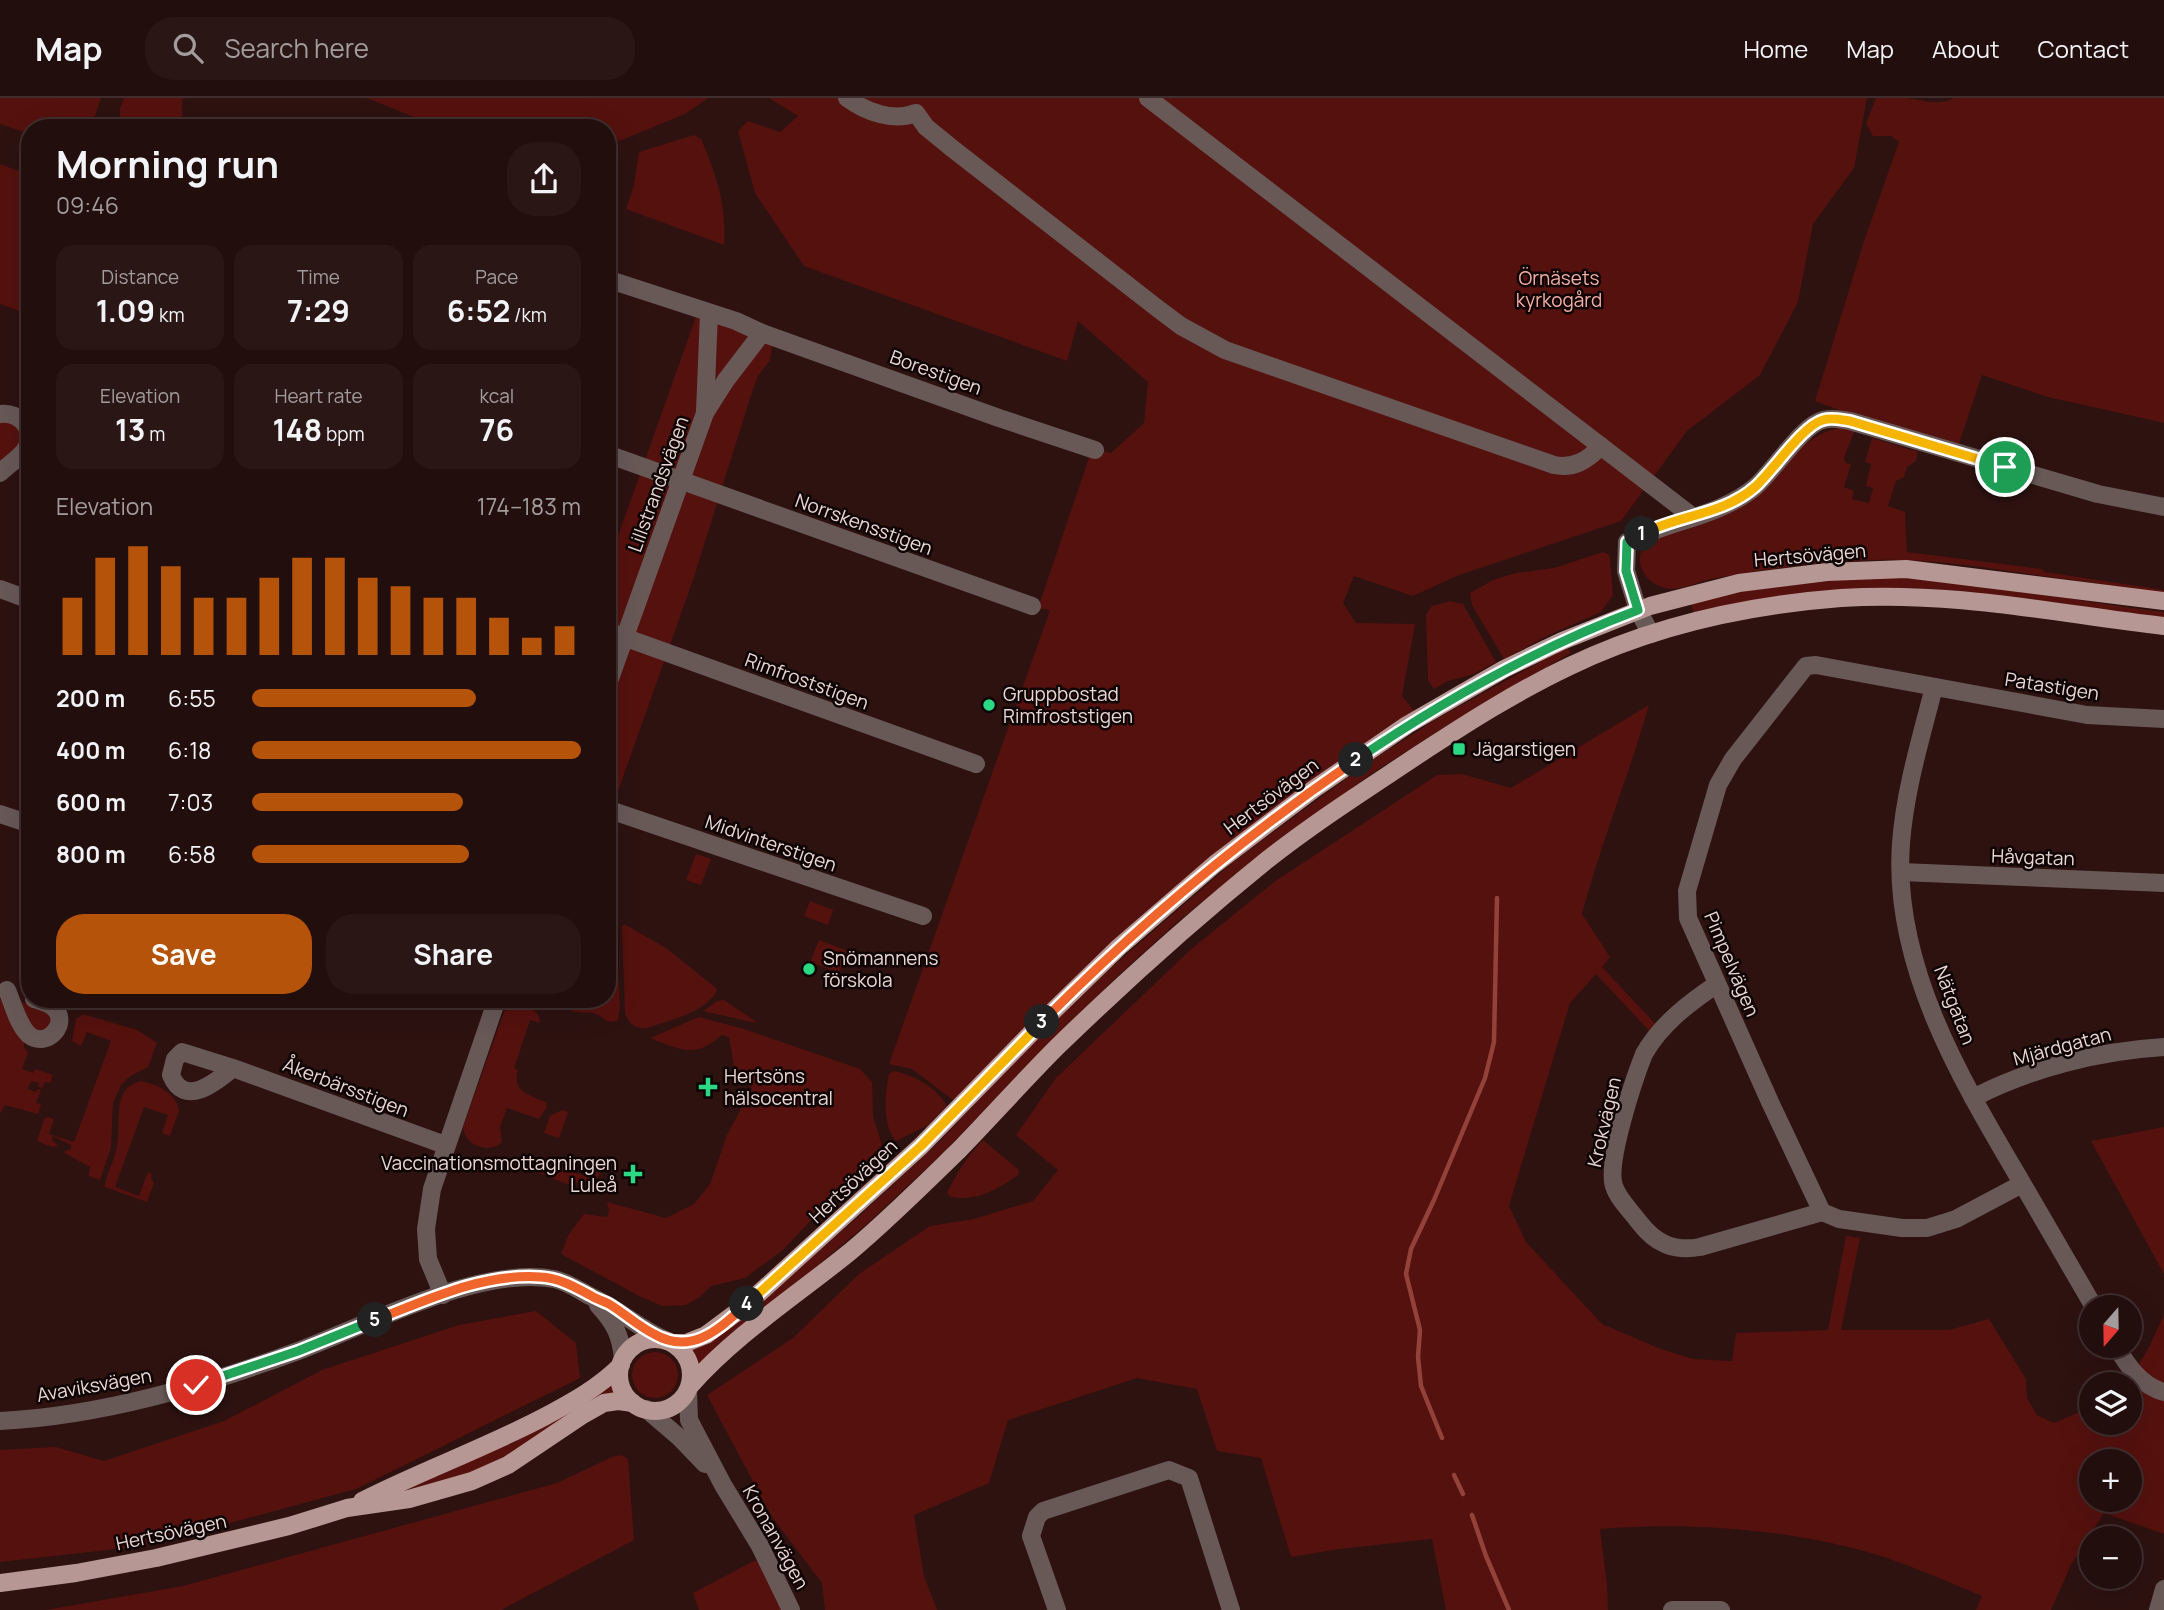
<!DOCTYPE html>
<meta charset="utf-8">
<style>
:root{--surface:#220e0c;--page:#2a1715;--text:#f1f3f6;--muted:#a29c9d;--line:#3f2e2d;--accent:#b45309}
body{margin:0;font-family:Manrope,sans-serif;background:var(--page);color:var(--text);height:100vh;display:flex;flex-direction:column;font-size:26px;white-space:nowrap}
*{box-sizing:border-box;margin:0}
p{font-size:23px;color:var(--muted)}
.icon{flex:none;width:38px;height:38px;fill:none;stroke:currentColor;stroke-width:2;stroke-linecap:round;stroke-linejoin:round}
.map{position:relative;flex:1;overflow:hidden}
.details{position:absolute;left:21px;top:21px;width:595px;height:889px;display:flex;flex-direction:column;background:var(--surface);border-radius:28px;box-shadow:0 7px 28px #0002,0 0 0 2px var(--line)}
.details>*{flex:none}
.needle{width:46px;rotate:200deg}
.fabs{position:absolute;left:2079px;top:1197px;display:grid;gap:14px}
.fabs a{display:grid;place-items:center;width:63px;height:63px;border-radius:50%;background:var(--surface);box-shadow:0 7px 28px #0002,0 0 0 2px var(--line);font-size:35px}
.pin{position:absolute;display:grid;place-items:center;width:60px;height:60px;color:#fff;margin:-30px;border:4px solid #fff;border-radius:50%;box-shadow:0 2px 7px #0007}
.km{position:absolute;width:35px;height:35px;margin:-18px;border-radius:50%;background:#222;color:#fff;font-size:19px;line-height:35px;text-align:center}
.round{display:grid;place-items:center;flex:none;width:74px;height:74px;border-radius:28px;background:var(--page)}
.summary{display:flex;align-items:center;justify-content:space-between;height:119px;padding:0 35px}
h1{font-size:38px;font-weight:700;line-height:52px}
.stats{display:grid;grid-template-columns:repeat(3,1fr);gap:10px;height:119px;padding:7px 35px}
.stats div{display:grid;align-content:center;border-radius:18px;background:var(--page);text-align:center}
.stats b{font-size:30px;font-weight:700}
.stats small{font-size:19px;font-weight:400}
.stats p{font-size:19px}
.chart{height:196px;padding:14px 35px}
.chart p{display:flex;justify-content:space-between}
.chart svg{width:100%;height:126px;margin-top:7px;stroke:var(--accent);stroke-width:6}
.action{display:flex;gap:14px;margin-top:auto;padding:14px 35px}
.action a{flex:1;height:80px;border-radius:28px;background:var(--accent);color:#fff;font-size:28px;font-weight:700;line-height:80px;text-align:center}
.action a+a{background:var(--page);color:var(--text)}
ul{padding:0 35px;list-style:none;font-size:23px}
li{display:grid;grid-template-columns:112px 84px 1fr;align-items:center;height:52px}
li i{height:18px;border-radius:9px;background:var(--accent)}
header{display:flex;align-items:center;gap:42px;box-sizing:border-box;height:98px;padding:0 35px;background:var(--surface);border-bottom:2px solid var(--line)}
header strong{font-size:33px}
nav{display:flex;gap:38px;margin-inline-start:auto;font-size:24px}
.search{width:490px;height:63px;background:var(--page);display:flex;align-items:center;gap:18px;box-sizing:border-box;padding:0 24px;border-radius:28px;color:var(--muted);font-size:26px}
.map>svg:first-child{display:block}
</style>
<header>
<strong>Map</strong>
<div class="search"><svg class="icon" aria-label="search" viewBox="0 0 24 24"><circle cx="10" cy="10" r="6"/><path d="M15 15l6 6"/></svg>Search here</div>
<nav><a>Home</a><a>Map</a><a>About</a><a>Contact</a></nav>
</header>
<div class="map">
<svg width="2164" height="1512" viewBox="0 0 2164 1512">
<rect width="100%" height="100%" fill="#2d1210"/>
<g fill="#55110e" fill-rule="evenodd">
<polygon points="0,0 101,0 91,30 30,30 30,36 0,26"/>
<polygon points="124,0 185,0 182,2 182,19 189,30 120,30 120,10"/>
<polygon points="367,0 708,0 685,16 607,48 607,30 441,30"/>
<polygon points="769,0 1867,0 1854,70 1813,126 1798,204 1760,277 1687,333 1621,423 1459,477 1413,498 1354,478 1343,505 1356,525 1415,526 1402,598 1420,620 1204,777 961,1008 912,971 889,966 1050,512 1038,510 1092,351 1111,355 1144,325 1148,284 1078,223 1067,263 804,168 755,95 738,33 748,23 780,34 798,18"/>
<path d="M1876,0C1886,0 1895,0 1905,0C1921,1 1938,9 1954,0H2164V325L2048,299L1982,277L1956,355L1815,303L1864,143L1899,44L1891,38H1873L1866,25Z"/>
<path d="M694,37L701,41C716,75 727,109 724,147L626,111L634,87L639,54Z"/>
<polygon points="0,66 30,77 30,217 0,206"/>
<polygon points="698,213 773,240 770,262 758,278 753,291 693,482 611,713 607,711 607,469"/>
<polygon points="0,316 29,331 0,376"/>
<path d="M1842,329L1855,332L1844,360L1846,365L1851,366L1844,389L1854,393L1852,401L1869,405L1873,390L1866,388L1871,366L1865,364L1872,340L1918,354L1916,363L1907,369L1904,379L1896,383L1888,408L1905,414L1907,454L2042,471L2045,474L2164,492V497C2124,488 2084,484 2043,478C1980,469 1917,458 1853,463C1805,466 1758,472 1711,481C1697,484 1679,494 1665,490C1645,485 1632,463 1645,446L1791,359C1807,343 1820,334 1842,329Z"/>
<polygon points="1603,454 1608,456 1610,460 1613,497 1601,514 1549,537 1504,561 1472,507 1470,495 1493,482 1516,475 1554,470"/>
<path d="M1863,479C1965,479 2064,502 2164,514V522C2078,512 1992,491 1905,490C1833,489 1765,502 1694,515L1691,505L1737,494Z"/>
<polygon points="1450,503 1463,506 1496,564 1474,576 1448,583 1434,591 1428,582 1426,516 1432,508"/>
<polygon points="1567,549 1571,555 1443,630 1371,676 1240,773 1175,826 1120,876 1049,944 945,1053 868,1125 697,1269 689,1252 745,1218 859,1118 939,1044 1042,935 1112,869 1234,763 1366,666 1438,620"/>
<path d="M1649,607C1629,677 1601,745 1582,816L1610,859L1602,869L1661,932L1655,939L1596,876L1570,905L1509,1108L1526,1144L1602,1226L1661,1251L1693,1261L1732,1263L1736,1235L1828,1232L1846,1138L1860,1140L1841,1232H1949L1989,1221L2026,1281L2027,1300L2037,1317L2054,1325L2091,1309V1325H2130V1286H2126L2148,1251L2164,1217V1436L2104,1415L2071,1467L2051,1512H1976L1982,1498C1951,1485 1919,1471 1887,1460C1801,1432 1690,1423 1600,1431L1607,1486L1608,1512H1446L1432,1441L1339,1451L1291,1459L1261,1360L1217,1353L1197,1291L1137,1280L1008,1322L989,1385L914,1417L924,1478L937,1512H825L822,1485L772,1419L707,1297L793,1240L859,1176L930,1128L974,1121L1033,1103L1058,1072L1016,1037L1056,980L1189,853L1274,784L1437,677L1462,676L1511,690ZM2091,1363H2130V1402H2091Z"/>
<polygon points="696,756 711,761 701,787 686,782"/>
<polygon points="810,803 833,812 828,827 804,818"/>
<path d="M607,818L616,824L620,909L618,922C606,927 606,920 596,916C590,913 581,916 572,913L570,908L572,904L582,908L584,901H607Z"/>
<path d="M624,826L666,850L716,890L717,893C705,915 669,922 648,930C636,931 630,927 625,916L622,829Z"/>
<polygon points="819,842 848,853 839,875 810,864"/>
<polygon points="0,900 24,940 24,949 28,955 22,971 33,975 35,971 53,977 50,985 45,984 42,990 38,988 39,985 31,983 28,991 36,994 38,991 41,992 36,1005 41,1006 38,1016 5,1007 0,1016"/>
<polygon points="724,902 755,923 755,925 703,913 717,903"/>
<polygon points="18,903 48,913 53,922 49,933 33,934"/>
<path d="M518,905C529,909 539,911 540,925L530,922L514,970L518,972C512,994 529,997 546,1004L547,1009L539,1021L507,1010L500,1029L502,1044C489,1057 464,1047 463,1029L504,914L512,906Z"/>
<polygon points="83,916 137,932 157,945 148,969 129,979 121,987 113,1005 111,1049 100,1082 89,1078 90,1069 63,1054 71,1051 71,1047 53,1038 52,1042 58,1048 52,1049 37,1043 44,1021 48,1019 54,1021 49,1036 74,1044 111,943 87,934 81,948 72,943 76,921"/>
<path d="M699,919L744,931L860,971L872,984L873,1018L882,1047L783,1152L745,1180L711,1188L700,1199L686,1207L662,1208L639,1198L561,1156L569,1136L584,1116L607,1119L609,1113L607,1104L666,1120L694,1106L710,1086L727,1037L752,990L736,980L729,939L722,937C695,961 681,952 650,940Z"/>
<path d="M894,973C914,977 937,990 947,1008L928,1027L896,1043C882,1028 885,995 889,976Z"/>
<path d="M141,983C157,986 177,996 179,1013L170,1038L162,1035L168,1017L144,1009L115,1089L139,1098L148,1074L152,1076L151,1081L154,1085L147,1104L105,1089V1086C108,1073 114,1062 117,1049C122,1026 110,990 141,983Z"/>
<polygon points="562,1012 568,1014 559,1040 544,1035 550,1018"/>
<polygon points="2164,1029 2164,1176 2091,1043"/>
<path d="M983,1042L1019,1072L1018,1077C999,1091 976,1104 951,1099L947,1095C956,1076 968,1057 983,1042Z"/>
<polygon points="533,1061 591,1080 595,1070 602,1072 596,1082 567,1086 524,1069 527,1062"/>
<polygon points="536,1213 576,1245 580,1280 356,1391 144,1448 0,1464 0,1352 56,1349 104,1363 224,1323 322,1272 459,1227"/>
<circle cx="655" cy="1277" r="23"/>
<polygon points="613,1285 618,1297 484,1371 406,1392 405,1390"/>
<polygon points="622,1357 628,1361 634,1442 501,1512 46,1512 183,1488 557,1385 612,1359"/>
<polygon points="754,1463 758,1463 783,1512 699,1512 693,1495"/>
</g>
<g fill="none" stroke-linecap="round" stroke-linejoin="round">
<g stroke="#93423a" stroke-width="4.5">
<polyline points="1442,1340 1421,1288 1418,1259 1420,1232 1406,1176 1411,1151 1434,1102 1485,980 1494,944 1497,800"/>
<polyline points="1454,1377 1463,1396"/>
<polyline points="1472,1417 1486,1458 1509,1512"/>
</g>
<g stroke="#685957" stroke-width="18">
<path d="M847,0C866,14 893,24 916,15L926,29L953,51L1157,210L1181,228L1225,252L1554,367C1574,371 1588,362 1601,348"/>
<polyline points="1148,0 1693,419"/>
<polyline points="607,181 736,223 762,235 999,320 1095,352"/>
<polyline points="705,313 709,215"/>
<path d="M0,316C20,313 38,334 25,352C18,361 8,367 0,375"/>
<polyline points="607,356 1032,508"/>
<polyline points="0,491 30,502"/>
<polyline points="607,533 976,666"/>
<path d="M1651,536L1638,512L1626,473L1627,444C1667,423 1719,419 1755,389C1773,374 1802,327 1823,322C1832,319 1842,322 1850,323L2098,396L2164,409"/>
<polyline points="607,589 705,315 726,282 762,235"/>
<path d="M1934,589C1921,640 1905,692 1901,745C1892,868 1962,983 2022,1085C2046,1126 2070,1168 2094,1209"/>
<polyline points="607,711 923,818"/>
<polyline points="0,716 30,726"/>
<polyline points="1901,774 2164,785"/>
<path d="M1717,886C1689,905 1661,926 1644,956C1634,981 1606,1065 1614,1088C1618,1101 1631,1113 1639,1124C1655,1145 1673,1154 1700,1149L1822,1114"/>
<path d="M7,892C13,906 18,927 29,937C47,951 70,925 54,910C49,905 41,903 34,901"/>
<path d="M233,970L182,954L175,961L171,977C184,1010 215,985 233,970L445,1047"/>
<path d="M1973,1000C2031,970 2099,953 2164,949"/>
<polyline points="2022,1086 1956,1121 1927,1130 1902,1130 1839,1121 1822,1114 1770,1004 1688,820 1687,793 1718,687 1733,661 1806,568 1816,567 2087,617 2164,621"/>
<polyline points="443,1197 428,1161 426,1131 432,1091 497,901"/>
<path d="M598,1207C614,1224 621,1237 623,1261"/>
<path d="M2116,1248C2127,1267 2141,1288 2164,1294"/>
<polyline points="688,1293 689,1322 723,1387 760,1448 791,1512"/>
<polyline points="646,1311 680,1340 705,1366"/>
<path d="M0,1323C101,1318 203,1288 298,1253C367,1227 482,1167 554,1181C568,1184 580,1193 592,1199C618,1211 639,1230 665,1242"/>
<polyline points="1057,1512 1031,1438 1037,1419 1043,1413 1169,1372 1189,1380 1231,1512"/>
<polyline points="1672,1512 1721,1512"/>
<polyline points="2158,1512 2164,1491"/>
</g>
<g stroke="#b69793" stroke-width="18">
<circle cx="655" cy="1277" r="36"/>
<polyline points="672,1245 686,1245 706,1237 745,1208 921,1048 1046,920 1119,849 1215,766 1314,691 1407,627 1504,571 1562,543 1650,508 1739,485 1827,474 1906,471 2164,503"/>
<path d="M690,1288C736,1236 797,1197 851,1153C889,1121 924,1086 960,1051C993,1017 1024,982 1057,949C1124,884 1194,821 1267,762C1315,724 1367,691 1418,657C1467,625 1517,593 1570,568C1653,528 1749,507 1841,500C1954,493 2053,515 2164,528"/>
<path d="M362,1403C421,1373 485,1350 544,1319C572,1304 598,1290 621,1267"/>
<polyline points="0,1485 76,1475 156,1460 289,1428 347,1410 409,1401 472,1383 508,1367 581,1318 604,1305 618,1303 633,1305"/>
</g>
</g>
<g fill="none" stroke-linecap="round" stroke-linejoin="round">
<defs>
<path id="split-1" d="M1642,436C1678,417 1723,417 1755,389C1773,373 1803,327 1823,322C1832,319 1842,322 1850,323L2005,369"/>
<path id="split-2" d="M1356,662C1444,602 1537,550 1638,512L1626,473L1627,444L1642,436"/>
<path id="split-3" d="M1042,924C1138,827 1243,739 1356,662"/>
<polyline id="split-4" points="747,1206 921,1048 1042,924"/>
<path id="split-5" d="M375,1222C427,1202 483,1175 540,1179C559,1180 573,1188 590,1197C596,1201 603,1203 609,1206C624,1215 638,1228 654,1236C692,1258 719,1231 747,1206"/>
<polyline id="split-6" points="196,1287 298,1253 375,1222"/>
</defs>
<use href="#split-1" stroke="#fff" stroke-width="14"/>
<use href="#split-2" stroke="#fff" stroke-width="14"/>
<use href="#split-3" stroke="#fff" stroke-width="14"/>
<use href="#split-4" stroke="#fff" stroke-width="14"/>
<use href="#split-5" stroke="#fff" stroke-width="14"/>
<use href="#split-6" stroke="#fff" stroke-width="14"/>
<use href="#split-1" stroke="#f5b400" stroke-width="9"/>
<use href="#split-2" stroke="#22a559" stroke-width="9"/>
<use href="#split-3" stroke="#f0652b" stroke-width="9"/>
<use href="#split-4" stroke="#f5b400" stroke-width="9"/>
<use href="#split-5" stroke="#f0652b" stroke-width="9"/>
<use href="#split-6" stroke="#22a559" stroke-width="9"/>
</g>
<g fill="#2bd884" stroke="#0d0403" stroke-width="2.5">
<circle cx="989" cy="607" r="7"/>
<rect x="1452" y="644" width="14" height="14" rx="3.5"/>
<circle cx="809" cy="871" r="7"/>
<path d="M704.5 978.5h7v7h7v7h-7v7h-7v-7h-7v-7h7z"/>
<path d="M629.5 1065.5h7v7h7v7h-7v7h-7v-7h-7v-7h7z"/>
</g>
<g text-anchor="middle" stroke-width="5" stroke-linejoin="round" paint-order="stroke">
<g font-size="19" fill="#f5aea5" stroke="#0d0403">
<text x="1559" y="187">Örnäsets<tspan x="1559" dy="22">kyrkogård</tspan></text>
</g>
<g font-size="19" fill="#ead7d4" stroke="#0d0403">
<text transform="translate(936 274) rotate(20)" y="7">Borestigen</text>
<text transform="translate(658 386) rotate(-70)" y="7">Lillstrandsvägen</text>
<text transform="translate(864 426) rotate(20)" y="7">Norrskensstigen</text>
<text transform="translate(1810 457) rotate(-5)" y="7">Hertsövägen</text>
<text transform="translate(807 583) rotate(20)" y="7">Rimfroststigen</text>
<text transform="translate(2052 588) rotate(9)" y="7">Patastigen</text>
<text transform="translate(1271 698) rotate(-37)" y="7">Hertsövägen</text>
<text transform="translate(771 745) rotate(19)" y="7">Midvinterstigen</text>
<text transform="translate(2033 759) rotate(2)" y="7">Håvgatan</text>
<text transform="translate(1732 866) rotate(67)" y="7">Pimpelvägen</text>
<text transform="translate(1955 907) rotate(69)" y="7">Nätgatan</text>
<text transform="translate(2062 948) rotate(-15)" y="7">Mjärdgatan</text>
<text transform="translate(346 989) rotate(21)" y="7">Åkerbärsstigen</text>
<text transform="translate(1604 1024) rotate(-77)" y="7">Krokvägen</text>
<text transform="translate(853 1083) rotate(-43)" y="7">Hertsövägen</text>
<text transform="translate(94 1287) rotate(-10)" y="7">Avaviksvägen</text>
<text transform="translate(171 1434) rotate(-12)" y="7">Hertsövägen</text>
<text transform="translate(776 1439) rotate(61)" y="7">Kronanvägen</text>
</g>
<g font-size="19" fill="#ead7d4" stroke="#0d0403" text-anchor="start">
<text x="1003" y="603">Gruppbostad<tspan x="1003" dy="22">Rimfroststigen</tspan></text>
<text x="1473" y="658">Jägarstigen</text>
<text x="823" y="867">Snömannens<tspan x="823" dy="22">förskola</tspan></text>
<text x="724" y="985">Hertsöns<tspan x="724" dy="22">hälsocentral</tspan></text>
<text x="617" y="1072" text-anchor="end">Vaccinationsmottagningen<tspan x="617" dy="22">Luleå</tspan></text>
</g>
</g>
</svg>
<div class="fabs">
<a><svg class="needle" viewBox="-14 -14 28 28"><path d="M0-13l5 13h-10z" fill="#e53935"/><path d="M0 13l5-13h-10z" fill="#a29c9d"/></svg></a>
<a><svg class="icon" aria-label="layers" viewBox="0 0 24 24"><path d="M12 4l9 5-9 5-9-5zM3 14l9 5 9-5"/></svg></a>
<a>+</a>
<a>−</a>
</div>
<div class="pin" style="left:2005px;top:369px;background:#1e9e55"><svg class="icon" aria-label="arrive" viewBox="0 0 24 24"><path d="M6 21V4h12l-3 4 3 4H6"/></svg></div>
<div class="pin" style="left:196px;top:1287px;background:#d93025"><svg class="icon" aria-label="check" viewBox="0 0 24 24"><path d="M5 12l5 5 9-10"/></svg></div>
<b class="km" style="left:1642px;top:436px">1</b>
<b class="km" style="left:1356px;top:662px">2</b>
<b class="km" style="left:1042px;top:924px">3</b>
<b class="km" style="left:747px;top:1206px">4</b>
<b class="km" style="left:375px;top:1222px">5</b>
<section class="details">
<div class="summary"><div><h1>Morning run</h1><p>09:46</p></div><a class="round"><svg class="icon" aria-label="share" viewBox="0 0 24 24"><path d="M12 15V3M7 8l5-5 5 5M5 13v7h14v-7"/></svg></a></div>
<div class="stats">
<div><p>Distance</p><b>1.09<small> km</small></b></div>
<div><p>Time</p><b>7:29</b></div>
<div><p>Pace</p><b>6:52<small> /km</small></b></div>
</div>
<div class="stats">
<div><p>Elevation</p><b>13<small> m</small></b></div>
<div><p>Heart rate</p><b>148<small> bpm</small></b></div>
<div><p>kcal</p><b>76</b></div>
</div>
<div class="chart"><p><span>Elevation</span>174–183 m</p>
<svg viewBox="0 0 160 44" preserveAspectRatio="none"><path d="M5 44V24M15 44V10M25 44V6M35 44V13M45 44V24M55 44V24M65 44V17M75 44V10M85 44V10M95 44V17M105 44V20M115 44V24M125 44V24M135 44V31M145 44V38M155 44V34"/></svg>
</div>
<ul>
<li><b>200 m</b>6:55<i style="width:68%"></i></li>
<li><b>400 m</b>6:18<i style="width:100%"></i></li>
<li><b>600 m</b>7:03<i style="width:64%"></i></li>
<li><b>800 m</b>6:58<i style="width:66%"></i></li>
</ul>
<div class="action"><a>Save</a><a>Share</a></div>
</section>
</div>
